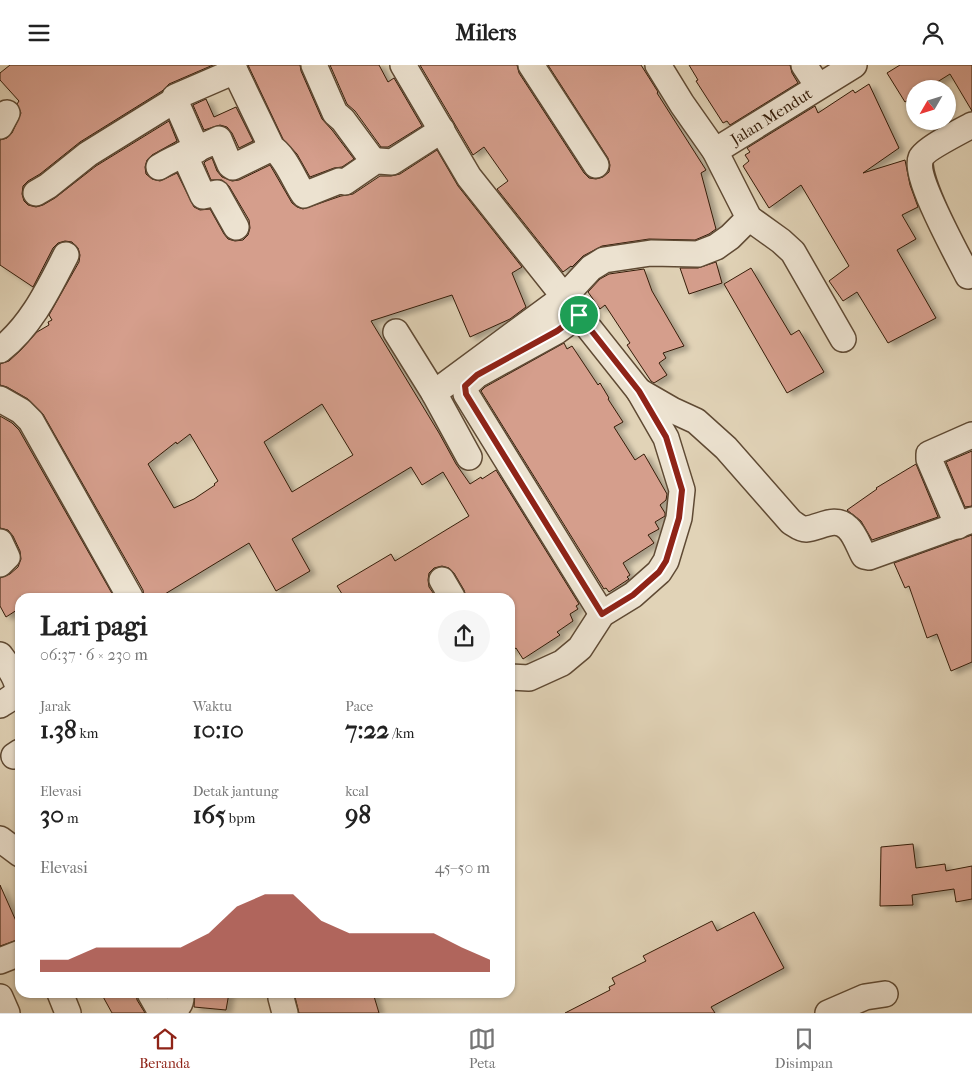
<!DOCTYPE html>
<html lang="id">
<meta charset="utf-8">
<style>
:root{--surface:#fff;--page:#f6f6f6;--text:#222;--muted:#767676;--line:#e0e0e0;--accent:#8f2418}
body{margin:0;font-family:"IM FELL French Canon",serif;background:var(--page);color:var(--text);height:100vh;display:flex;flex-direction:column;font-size:19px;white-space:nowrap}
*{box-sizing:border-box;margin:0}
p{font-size:16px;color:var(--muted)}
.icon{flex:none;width:28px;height:28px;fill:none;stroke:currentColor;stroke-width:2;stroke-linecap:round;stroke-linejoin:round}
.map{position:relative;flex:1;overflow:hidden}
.side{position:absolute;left:15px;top:528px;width:500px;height:405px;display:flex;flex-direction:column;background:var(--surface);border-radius:15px;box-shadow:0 1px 4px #0004}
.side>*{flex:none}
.needle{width:32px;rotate:231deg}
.controls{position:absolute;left:906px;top:15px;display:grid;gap:10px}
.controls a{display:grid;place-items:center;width:50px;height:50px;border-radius:50%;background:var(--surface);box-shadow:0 1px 4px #0004;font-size:25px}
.pin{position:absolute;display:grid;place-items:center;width:42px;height:42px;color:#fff;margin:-21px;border:2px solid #fff;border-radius:50%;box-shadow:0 1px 5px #0007}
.round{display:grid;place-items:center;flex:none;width:52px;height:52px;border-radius:26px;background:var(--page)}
.head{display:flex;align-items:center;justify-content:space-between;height:85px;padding:0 25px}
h1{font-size:28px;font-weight:700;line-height:38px}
.metrics{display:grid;grid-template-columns:repeat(3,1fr);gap:8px;height:85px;padding:5px 25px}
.metrics div{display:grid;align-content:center}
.metrics b{font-size:25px;font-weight:700}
.metrics small{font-size:14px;font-weight:400}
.metrics p{font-size:14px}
.chart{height:140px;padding:10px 25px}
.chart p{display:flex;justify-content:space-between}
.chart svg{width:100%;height:90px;margin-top:5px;fill:var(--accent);opacity:.7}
header{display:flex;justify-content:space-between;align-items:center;height:65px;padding:0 25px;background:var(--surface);font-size:22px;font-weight:700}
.tabs{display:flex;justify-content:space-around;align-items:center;height:70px;border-top:1px solid var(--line);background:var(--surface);font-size:14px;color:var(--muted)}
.tabs a{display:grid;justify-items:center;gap:2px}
.tabs .active{color:var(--accent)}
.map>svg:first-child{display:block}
</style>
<header><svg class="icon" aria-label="menu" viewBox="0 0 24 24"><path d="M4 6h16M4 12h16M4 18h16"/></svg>Milers<svg class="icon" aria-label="person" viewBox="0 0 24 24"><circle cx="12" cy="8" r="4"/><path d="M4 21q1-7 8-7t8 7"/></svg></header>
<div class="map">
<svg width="972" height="948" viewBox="0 0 972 948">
<defs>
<filter id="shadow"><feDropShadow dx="5.5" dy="3" stdDeviation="2.5" flood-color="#0004"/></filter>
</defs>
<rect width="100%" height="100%" fill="#e1d3b7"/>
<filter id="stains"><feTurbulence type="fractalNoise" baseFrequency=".004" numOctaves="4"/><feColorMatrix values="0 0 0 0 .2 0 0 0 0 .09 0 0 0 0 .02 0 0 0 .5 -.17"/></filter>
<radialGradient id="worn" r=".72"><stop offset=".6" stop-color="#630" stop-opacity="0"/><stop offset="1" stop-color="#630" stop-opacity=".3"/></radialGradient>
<g fill="#d59e8c" stroke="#341c08" fill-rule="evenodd" filter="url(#shadow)">
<path d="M10,0H213L169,19L162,26L80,77L40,109L28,116L23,121L22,129L24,136L28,140L36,142L43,140L55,133L96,101L169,56L177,76L152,90L147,95L145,102L146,109L152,114L160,116L177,108L194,142L200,145L210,144L224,169L228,174L235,176L243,175L248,170L250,163L249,155L229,121L222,115H211L204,98L206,96L212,93L217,106L222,112L232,116L239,115L270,100L292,138L297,142L303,144L341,131L353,129L380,111H391L400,109L437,85L458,121L522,202L512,208L526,242L510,254L470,272L452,230L371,256L439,368L456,399L470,419L481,412L482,414L496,405L579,539L576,541L578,544L570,549L573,556L557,567L560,570L523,594L516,583L510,587V532H466L464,525L454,508L449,503L442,501L434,503L429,508L428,515L429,522L436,532H344L337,521L391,489L395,496L469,451L443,407L422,420L411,402L292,474L310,506L276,526L249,478L160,532H144L143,525L43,349L28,334L7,322L0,320V299L9,296L21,285L37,267L49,260L48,257L52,255L49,250L79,197L80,190L78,183L72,177L65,176L58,178L53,183L33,222L0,200V75L7,73L12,68L21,48L17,39L19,36L0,15V8ZM322,339L353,390L292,427L264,377ZM190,369L218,416L214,419L215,420L194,434L174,443L148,399L176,377L177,379Z"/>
<polygon points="248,0 300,0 301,6 322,54 332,65 354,94 342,102 334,103 310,112 297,89 283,74"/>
<polygon points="330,0 379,0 388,17 394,13 422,61 388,82 381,82 355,46 347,39"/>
<polygon points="420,0 517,0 519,8 584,108 589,113 596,114 603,112 609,107 610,100 608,93 548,0 641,0 658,27 657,28 706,105 701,108 716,164 709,169 695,175 649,174 602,181 583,191 572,202 571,201 563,207 497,124 508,116 484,82 473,90"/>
<polygon points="689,0 790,0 792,8 798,18 730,60 727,56 723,58 696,16 698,15"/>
<polygon points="900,0 972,0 972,46 950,9 926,24 915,24 915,31 905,37 887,8"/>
<polygon points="869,19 899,83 863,108 905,95 910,120 918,142 902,150 916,174 897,185 936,253 888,278 857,227 843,236 829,216 849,201 801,120 769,143 743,101 749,96 745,90 750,87 747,83 815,41 818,48 853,25 855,28"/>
<polygon points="206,34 214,52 236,42 253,76 239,83 232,68 227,62 220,60 204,65 193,40"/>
<polygon points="716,197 722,218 689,229 680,203 698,203"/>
<polygon points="751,203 791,270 799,265 824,307 787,328 724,219"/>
<polygon points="644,204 652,226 684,281 663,288 666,293 659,298 667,310 654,318 651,316 627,280 630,278 605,240 600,244 588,227 600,214 609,209"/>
<polygon points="564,278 567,284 572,281 598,320 600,318 609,333 608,334 623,357 614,362 635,395 644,389 667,429 666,435 660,440 665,448 665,451 655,457 659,464 648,470 654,478 623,498 630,510 627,512 629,514 609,527 606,523 604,524 481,326 485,322"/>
<polygon points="0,351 12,358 19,365 114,532 20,532 20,543 6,552 0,541 0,513 10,509 18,502 21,494 20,486 13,471 8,465 0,463"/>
<polygon points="972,386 972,441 965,442 946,397"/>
<polygon points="916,399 938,452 872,475 861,456 847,445 877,424 876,423"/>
<polygon points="972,470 972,597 951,606 937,569 927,573 909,521 905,523 894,498"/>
<polygon points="913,779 916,803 945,799 946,806 972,801 972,834 956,837 954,824 912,830 913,840 880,841 881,782"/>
<polygon points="0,820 20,865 20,874 0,881"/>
<polygon points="754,847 784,903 711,942 715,948 565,948 610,925 609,922 615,919 612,913 646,896 643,891 712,856 717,866"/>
<polygon points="101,928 136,928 137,935 145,948 112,948"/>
<polygon points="195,928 229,928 226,945 194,942"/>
<polygon points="294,928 373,928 379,948 299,948"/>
</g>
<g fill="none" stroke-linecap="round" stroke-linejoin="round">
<defs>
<g id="minor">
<polyline points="314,0 335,48 343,55 374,97"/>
<polyline points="403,0 469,112 639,326 666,373 682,425 679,453 666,496 659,507 633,530 602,549 580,583 562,598 529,613 510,612"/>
<polyline points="531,0 596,100"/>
<polyline points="658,0 682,39 715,86 749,153 781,176 793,187 843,274"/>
<polyline points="804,0 818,21"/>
<path d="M235,6L272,83C285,90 295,117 304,130L339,116L345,117L374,97L379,96L392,97L442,65"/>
<polyline points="0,61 7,48"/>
<polyline points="197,85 175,35 175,32 235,6 232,0"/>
<polyline points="715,86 854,0"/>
<polyline points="184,89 203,131 217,128 236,162"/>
<path d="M159,102C178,90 199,84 219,74L230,100L233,102L272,83"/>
<polyline points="36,128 48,121 88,89 175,35"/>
<path d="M968,211C958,191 913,111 921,93C925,84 961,66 972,60"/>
<polyline points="579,250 557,266 477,310 465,321 466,329 602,549"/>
<polyline points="396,267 434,328 469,392"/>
<path d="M0,285C31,261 48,225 66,190"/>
<path d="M639,326L672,345L696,356L726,383L791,457C796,460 800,464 806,464C820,463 835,450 848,463C855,469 859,482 864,491L869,492L972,455"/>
<polyline points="434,328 564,232 591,203 604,195 651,188 698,189 716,182 730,172 749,153"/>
<polyline points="0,334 21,346 31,356 130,532"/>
<polyline points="958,461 929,394 929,389 972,370"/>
<polyline points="0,477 7,492 0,499"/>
<polyline points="442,515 452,532"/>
<path d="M0,590C5,597 20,616 17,625C15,632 6,636 0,640"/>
<polyline points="14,691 20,687"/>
<polyline points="0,774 20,789"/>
<polyline points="0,896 20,888"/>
<polyline points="60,928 68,948"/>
<path d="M150,928L159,944L164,947C177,944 182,941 181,928"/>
<polyline points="0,932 7,948"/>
<polyline points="281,933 285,948"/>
<polyline points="828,948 865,932 885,929"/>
</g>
</defs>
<use href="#minor" stroke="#5f4a34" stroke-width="28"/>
<use href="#minor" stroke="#ece2d0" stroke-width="25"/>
</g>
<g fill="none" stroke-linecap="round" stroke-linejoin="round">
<defs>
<polygon id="route" points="579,250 639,326 666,372 682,425 679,453 666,496 659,507 633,530 602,549 466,329 465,321 477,310 557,266"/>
</defs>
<use href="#route" stroke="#fff" stroke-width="10"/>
<use href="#route" stroke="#8f2418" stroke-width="6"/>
</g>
<g text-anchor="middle" stroke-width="4.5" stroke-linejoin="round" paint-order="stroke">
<g font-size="16" fill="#341c08" stroke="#ece2d0">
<text transform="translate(771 51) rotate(-32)" y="6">Jalan Mendut</text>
</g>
</g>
<rect width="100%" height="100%" filter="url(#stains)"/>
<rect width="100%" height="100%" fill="url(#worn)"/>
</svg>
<div class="controls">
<a><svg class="needle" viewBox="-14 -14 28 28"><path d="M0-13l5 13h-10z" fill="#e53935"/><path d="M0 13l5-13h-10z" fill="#767676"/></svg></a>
</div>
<div class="pin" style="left:579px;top:250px;background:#1e9e55"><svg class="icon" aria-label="arrive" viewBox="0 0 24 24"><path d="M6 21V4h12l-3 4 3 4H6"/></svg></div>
<section class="side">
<div class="head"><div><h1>Lari pagi</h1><p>06:37 · 6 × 230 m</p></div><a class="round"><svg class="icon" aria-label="share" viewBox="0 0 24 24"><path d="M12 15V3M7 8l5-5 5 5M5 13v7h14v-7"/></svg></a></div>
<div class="metrics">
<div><p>Jarak</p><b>1.38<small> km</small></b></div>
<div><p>Waktu</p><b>10:10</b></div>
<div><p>Pace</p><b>7:22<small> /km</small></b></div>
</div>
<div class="metrics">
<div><p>Elevasi</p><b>30<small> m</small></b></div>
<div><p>Detak jantung</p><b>165<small> bpm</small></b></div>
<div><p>kcal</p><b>98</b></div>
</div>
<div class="chart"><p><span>Elevasi</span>45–50 m</p>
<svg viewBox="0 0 160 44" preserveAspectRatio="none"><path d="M0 44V38L10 38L20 32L30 32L40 32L50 32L60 25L70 12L80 6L90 6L100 19L110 25L120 25L130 25L140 25L150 32L160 38V44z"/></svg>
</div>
</section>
</div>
<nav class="tabs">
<a class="active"><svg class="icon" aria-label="home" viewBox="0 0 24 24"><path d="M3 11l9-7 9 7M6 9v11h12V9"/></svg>Beranda</a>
<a><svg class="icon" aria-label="map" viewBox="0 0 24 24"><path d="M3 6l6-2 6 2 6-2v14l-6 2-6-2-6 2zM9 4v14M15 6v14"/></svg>Peta</a>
<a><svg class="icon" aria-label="saved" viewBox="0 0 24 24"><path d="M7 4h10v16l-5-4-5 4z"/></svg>Disimpan</a>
</nav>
